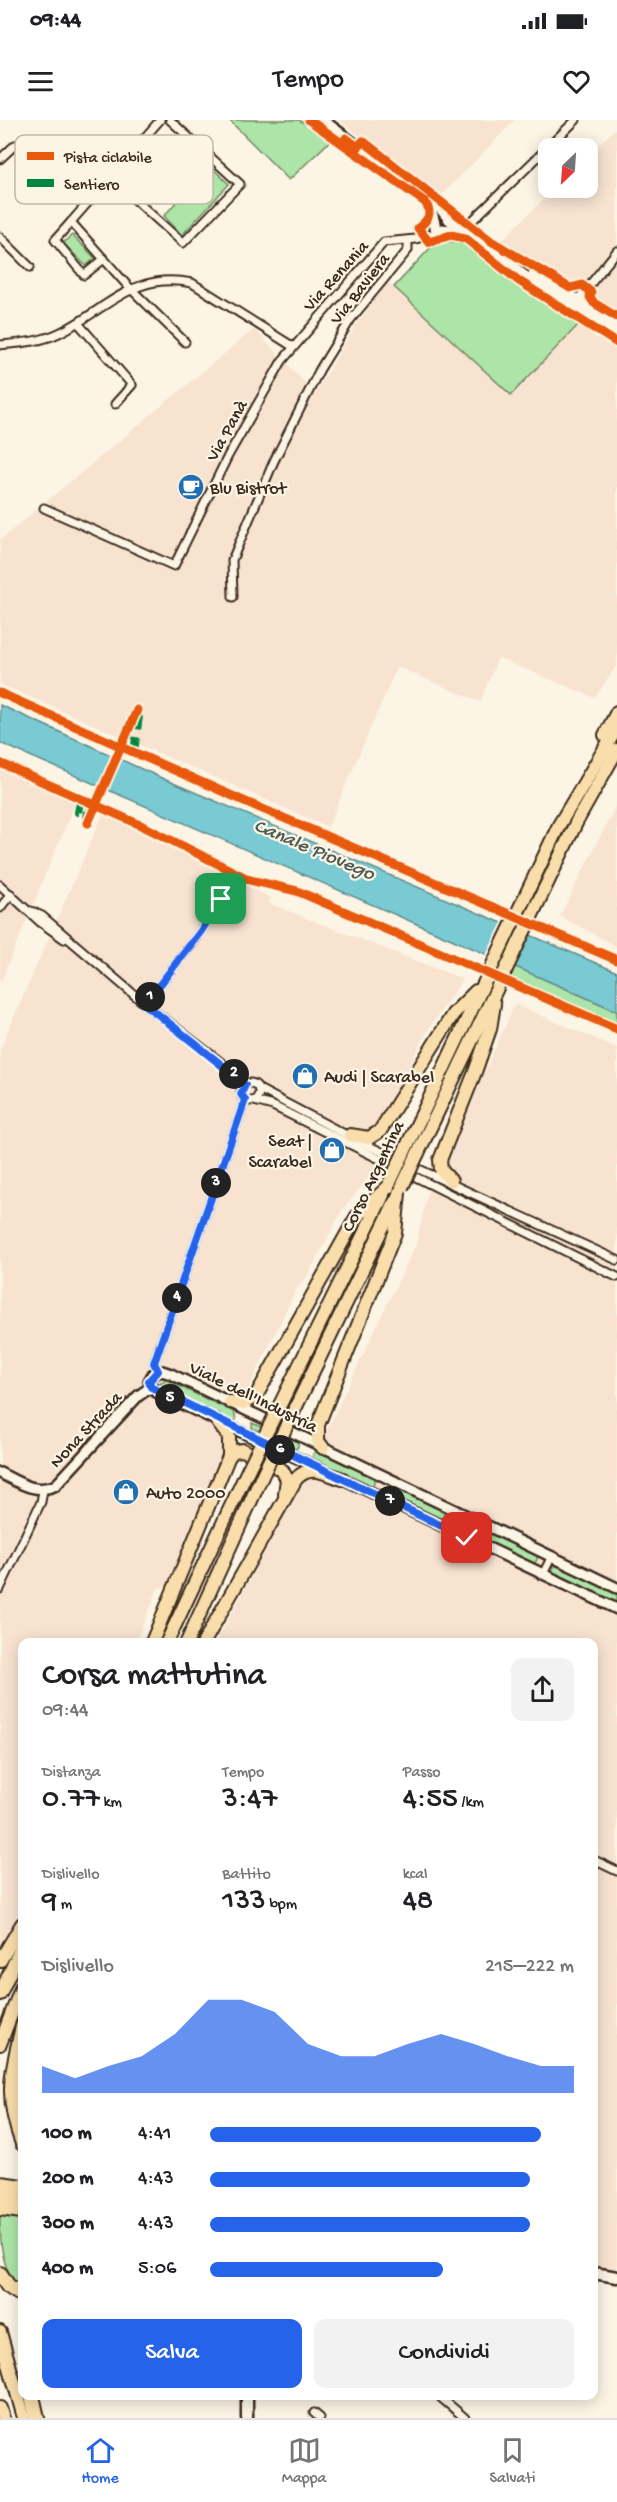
<!DOCTYPE html>
<html lang="it">
<meta charset="utf-8">
<style>
:root{--surface:#fff;--page:#f2f2f2;--text:#202124;--muted:#757577;--line:#e0e0e0;--accent:#2563eb}
body{margin:0;font-family:"Gochi Hand",sans-serif;background:var(--page);color:var(--text);height:100vh;display:flex;flex-direction:column;font-size:22px;white-space:nowrap}
*{box-sizing:border-box;margin:0}
p{font-size:20px;color:var(--muted)}
.icon{flex:none;width:33px;height:33px;fill:none;stroke:currentColor;stroke-width:2;stroke-linecap:round;stroke-linejoin:round}
.map{position:relative;flex:1;overflow:hidden}
.drawer{position:absolute;left:18px;top:1518px;width:580px;height:762px;display:flex;flex-direction:column;background:var(--surface);border-radius:12px;box-shadow:0 3px 15px #0003}
.drawer>*{flex:none}
.needle{width:39px;rotate:205deg}
.tools{position:absolute;left:538px;top:18px;display:grid;gap:12px}
.tools a{display:grid;place-items:center;width:60px;height:60px;border-radius:12px;background:var(--surface);box-shadow:0 3px 15px #0003;font-size:30px}
.pin{position:absolute;display:grid;place-items:center;width:51px;height:51px;color:#fff;margin:-26px;border-radius:12px;box-shadow:0 3px 9px #0006}
.km{position:absolute;width:30px;height:30px;margin:-15px;border-radius:50%;background:#222;color:#fff;font-size:16px;line-height:30px;text-align:center}
.round{display:grid;place-items:center;flex:none;width:63px;height:63px;border-radius:12px;background:var(--page)}
.head{display:flex;align-items:center;justify-content:space-between;height:102px;padding:0 24px}
h1{font-size:33px;font-weight:600;line-height:45px}
.stats{display:grid;grid-template-columns:repeat(3,1fr);gap:9px;height:102px;padding:6px 24px}
.stats div{display:grid;align-content:center}
.stats b{font-size:30px;font-weight:600}
.stats small{font-size:16px;font-weight:400}
.stats p{font-size:16px}
.chart{height:168px;padding:12px 24px}
.chart p{display:flex;justify-content:space-between}
.chart svg{width:100%;height:108px;margin-top:6px;fill:var(--accent);opacity:.7}
.button{display:flex;gap:12px;margin-top:auto;padding:12px 24px}
.button a{flex:1;height:69px;border-radius:12px;background:var(--accent);color:#fff;font-size:24px;font-weight:600;line-height:69px;text-align:center}
.button a+a{background:var(--page);color:var(--text)}
ul{padding:0 24px;list-style:none;font-size:20px}
li{display:grid;grid-template-columns:96px 72px 1fr;align-items:center;height:45px}
li i{height:15px;border-radius:8px;background:var(--accent)}
.status{display:flex;justify-content:space-between;align-items:center;height:42px;padding:0 30px;background:var(--surface);direction:ltr}
.status svg{height:16px;fill:currentColor}
header{display:flex;justify-content:space-between;align-items:center;height:78px;padding:0 24px;background:var(--surface);font-size:27px;font-weight:600}
.menu{display:flex;justify-content:space-around;align-items:center;height:84px;border-top:2px solid var(--line);background:var(--surface);font-size:16px;color:var(--muted)}
.menu a{display:grid;justify-items:center;gap:3px}
.menu .current{color:var(--accent)}
.map>svg:first-child{display:block}
</style>
<div class="status"><b>09:44</b><svg viewBox="0 0 49 12"><path d="M0 12V9h3v3zM5 12V6h3v6zM10 12V3h3v9zM15 12V0h3v12zM26 1h20v11H26zM47 4h2v5h-2z"/></svg></div>
<header><svg class="icon" aria-label="menu" viewBox="0 0 24 24"><path d="M4 6h16M4 12h16M4 18h16"/></svg>Tempo<svg class="icon" aria-label="heart" viewBox="0 0 24 24"><path d="M12 20l-8-8c-3-5 5-10 8-4 3-6 11-1 8 4z"/></svg></header>
<div class="map">
<svg width="617" height="2298" viewBox="0 0 617 2298">
<rect width="100%" height="100%" fill="#fcf5e5"/>
<filter id="ink" filterUnits="userSpaceOnUse"><feTurbulence type="fractalNoise" baseFrequency=".0167" numOctaves="2"/><feDisplacementMap in="SourceGraphic" scale="12" xChannelSelector="R" yChannelSelector="G"/><feConvolveMatrix kernelMatrix="1 2 1 2 8 2 1 2 1" color-interpolation-filters="sRGB"/></filter>
<g filter="url(#ink)">
<g fill="#f8e3d1">
<polygon points="339,0 515,0 440,77"/>
<polygon points="617,7 617,545 595,578 498,538 480,582 397,547 328,707 0,564 0,420 254,209 315,273 357,203 388,162 511,275 592,191 576,177 496,126 555,68 588,68 588,35"/>
<polygon points="0,648 76,681 0,864"/>
<polygon points="617,683 617,827 560,796"/>
<polygon points="103,694 271,778 268,783 463,859 428,910 384,994 367,1035 382,1042 343,1089 307,1157 296,1170 247,1272 169,1467 158,1468 136,1522 22,1522 22,1793 0,1832 0,929"/>
<polygon points="515,884 617,928 617,2154 594,2149 594,1522 216,1522 302,1362 416,1124 429,1067 445,1040"/>
<polygon points="22,1925 22,2018 13,1959"/>
</g>
<g fill="#ade4a7" stroke="#748762" stroke-width="1.5">
<polygon points="229,0 299,0 330,21 289,60"/>
<polygon points="209,45 229,64 182,115 164,96"/>
<polygon points="72,115 95,138 86,146 63,123"/>
<polygon points="460,121 582,201 511,275 394,167 431,127 438,123"/>
<polygon points="515,846 617,891 617,903 510,857"/>
<polygon points="166,1260 234,1292 236,1300 230,1302 161,1269 159,1263"/>
<polygon points="252,1303 298,1322 298,1327 295,1329 252,1308"/>
<polygon points="317,1331 374,1358 374,1364 370,1367 313,1340 313,1334"/>
<polygon points="395,1368 537,1435 537,1440 533,1444 390,1377 390,1371"/>
<polygon points="557,1445 617,1473 617,1484 553,1454 553,1448"/>
<path d="M0,2093L22,2096V2168C0,2152 0,2119 0,2093Z"/>
</g>
<polygon fill="#79cad3" stroke="#608a8b" stroke-width="1.5" points="0,585 166,660 617,852 617,891 0,623"/>
<polygon fill="#fcf5e5" points="503,800 531,811 514,849 485,837"/>
<g fill="none" stroke-linecap="round" stroke-linejoin="round">
<defs>
<g id="minor">
<polyline points="160,0 71,102 126,164 185,222"/>
<polyline points="0,39 15,25"/>
<polyline points="110,57 183,123 240,64 170,0"/>
<polyline points="71,102 55,120 84,155 104,139"/>
<polyline points="467,112 473,100 576,0"/>
<polyline points="0,117 30,147"/>
<polyline points="580,183 580,177 617,131"/>
<polyline points="78,203 132,265 115,284"/>
<path d="M0,225C20,223 40,222 59,213C107,190 132,151 192,163L292,226"/>
<polyline points="44,388 174,446 228,336 282,241 384,122 416,119 441,111"/>
<polyline points="233,477 232,440 274,341 320,249 351,199 408,130 408,120"/>
<polyline points="0,765 40,802 64,819"/>
<polyline points="0,788 11,774"/>
<polyline points="31,791 42,796 145,884 222,943 245,965"/>
<polyline points="145,884 201,811 236,753"/>
<circle cx="250" cy="972" r="9"/>
<polyline points="259,969 358,1021 617,1140"/>
<polyline points="254,981 273,986 617,1157"/>
<polyline points="158,1251 154,1243 245,980"/>
<polyline points="543,1454 552,1436"/>
<polyline points="0,1469 41,1382 43,1370"/>
<polyline points="594,1740 617,1751"/>
<polyline points="439,2276 465,2298"/>
<polyline points="314,2293 320,2298"/>
</g>
<g id="tertiary">
<polyline points="323,1350 156,1272 149,1261 153,1254 162,1251 171,1254 617,1468"/>
<path d="M0,1353C18,1362 36,1375 56,1365L138,1276L151,1267"/>
<polyline points="339,1357 617,1489"/>
</g>
<g id="secondary">
<polyline points="322,0 441,89 450,100 477,117 523,155 617,213"/>
<polyline points="428,79 436,109 467,112"/>
<polyline points="534,154 617,203"/>
<polyline points="594,2153 617,2157"/>
<polyline points="247,2276 247,2298"/>
</g>
<g id="trunk">
<polyline points="605,615 617,592"/>
<polyline points="350,1015 369,1018 380,1011 453,894 476,871"/>
<polyline points="406,1028 559,705 617,608"/>
<polyline points="418,1033 577,701 617,630"/>
<polyline points="451,1061 441,1050 440,1040 475,952 490,909 494,884"/>
<polyline points="230,1282 244,1283 256,1276 357,1096 388,1067"/>
<polyline points="275,1295 383,1075"/>
<polyline points="289,1301 395,1082"/>
<polyline points="323,1328 318,1321 318,1305 395,1113 399,1073"/>
<polyline points="229,1336 234,1331 243,1330 282,1350 287,1359 285,1374"/>
<polyline points="152,1522 229,1336 229,1317 216,1300"/>
<polyline points="167,1522 249,1348"/>
<polyline points="187,1522 264,1352"/>
<path d="M204,1522L296,1359C310,1343 326,1354 343,1359"/>
<polyline points="0,1841 22,1804"/>
<polyline points="0,1874 22,1826"/>
<path d="M22,1906C11,1955 4,1975 22,2024"/>
<polyline points="0,1924 22,1866"/>
<polyline points="0,2212 24,2298"/>
<polyline points="0,2288 3,2298"/>
</g>
<g id="motorway">
<polyline points="0,2064 22,2067"/>
<polyline points="0,2077 22,2081"/>
<polyline points="0,2088 22,2091"/>
<polyline points="0,2154 8,2166 22,2175"/>
<polyline points="32,2276 37,2298"/>
</g>
</defs>
<use href="#minor" stroke="#3b2a1e" stroke-width="11"/>
<use href="#tertiary" stroke="#3b2a1e" stroke-width="14"/>
<use href="#secondary" stroke="#3b2a1e" stroke-width="15"/>
<use href="#trunk" stroke="#3b2a1e" stroke-width="16"/>
<use href="#motorway" stroke="#3b2a1e" stroke-width="18"/>
<use href="#minor" stroke="#fcf5e5" stroke-width="7"/>
<use href="#tertiary" stroke="#fcf5e5" stroke-width="9"/>
<use href="#secondary" stroke="#fcf5e5" stroke-width="10"/>
<use href="#trunk" stroke="#f9deab" stroke-width="12"/>
<use href="#motorway" stroke="#f9deab" stroke-width="14"/>
<defs>
<g id="trunk-bridge">
<polyline points="390,1062 406,1028"/>
<polyline points="402,1067 418,1033"/>
<polyline points="249,1348 275,1295"/>
<polyline points="264,1352 289,1301"/>
</g>
</defs>
<use href="#trunk-bridge" stroke="#3b2a1e" stroke-width="16" stroke-linecap="butt"/>
<use href="#trunk-bridge" stroke="#f9deab" stroke-width="12"/>
<g stroke="#00873e" stroke-width="8" stroke-dasharray="15 8" stroke-linecap="butt">
<polyline points="134,632 139,596"/>
<polyline points="81,678 78,692 87,691 86,698"/>
</g>
<defs>
<g id="cycleway">
<path d="M309,0L425,82C433,94 428,100 418,108L429,122L451,115L465,118L519,161L617,223"/>
<polyline points="346,18 358,27 363,21 491,121 570,168 582,165 591,172 590,177 594,183 617,197"/>
<polyline points="0,573 244,681 617,840"/>
<polyline points="0,643 143,706 250,760 297,771 617,909"/>
<polyline points="88,703 137,590"/>
</g>
</defs>
<use href="#cycleway" stroke="#fcf5e5" stroke-width="13"/>
<use href="#cycleway" stroke="#e8590c" stroke-width="9"/>
</g>
</g>
<g fill="none" stroke-linecap="round" stroke-linejoin="round" filter="url(#ink)">
<defs>
<polyline id="route" points="221,779 201,811 145,884 239,959 245,965 241,974 245,980 154,1243 158,1251 149,1261 151,1267 467,1418"/>
</defs>
<use href="#route" stroke="#fff" stroke-width="12"/>
<use href="#route" stroke="#2563eb" stroke-width="8"/>
</g>
<defs>
<symbol id="cafe-disc" viewBox="-11 -11 22 22"><circle r="9.5" fill="#1f6fb2" stroke="#fcf5e5"/><path d="M-5.5-4.5H6V0H3Q3 3.5 0 3.5H-2.5Q-5.5 3.5-5.5 0ZM3-3.2v2h1.7v-2ZM-6 4.5H4V6H-6Z" fill="#fff"/></symbol>
<symbol id="shop-disc" viewBox="-11 -11 22 22"><circle r="9.5" fill="#1f6fb2" stroke="#fcf5e5"/><path d="M-5-2.5h2.3a2.7 3.5 0 0 1 5.4 0H5L5.5 6h-11ZM-1.5-2.5h3a1.5 2.3 0 0 0-3 0Z" fill="#fff"/></symbol>
</defs>
<g fill-rule="evenodd">
<use href="#cafe-disc" x="176" y="352" width="30" height="30"/>
<use href="#shop-disc" x="290" y="941" width="30" height="30"/>
<use href="#shop-disc" x="317" y="1015" width="30" height="30"/>
<use href="#shop-disc" x="111" y="1357" width="30" height="30"/>
</g>
<g text-anchor="middle" stroke-width="4.5" stroke-linejoin="round" paint-order="stroke">
<g font-size="18" fill="#3b2a1e" stroke="#fcf5e5">
<text transform="translate(335 155) rotate(-48)" y="6">Via Renania</text>
<text transform="translate(359 168) rotate(-52)" y="6">Via Baviera</text>
<text transform="translate(226 310) rotate(-61)" y="6">Via Panà</text>
<text transform="translate(372 1056) rotate(-64)" y="6">Corso Argentina</text>
<text transform="translate(254 1276) rotate(26)" y="6">Viale dell'Industria</text>
<text transform="translate(85 1309) rotate(-47)" y="6">Nona Strada</text>
</g>
<g font-size="18" fill="#3b2a1e" stroke="#fcf5e5" text-anchor="start">
<text x="210" y="373">Blu Bistrot</text>
<text x="324" y="962">Audi | Scarabel</text>
<text x="312" y="1026" text-anchor="end">Seat |<tspan x="312" dy="21">Scarabel</tspan></text>
<text x="146" y="1378">Auto 2000</text>
</g>
<g font-size="20" font-style="italic" fill="#4e5a54" stroke="#fcf5e5">
<text transform="translate(315 728) rotate(23)" y="7">Canale Piovego</text>
</g>
</g>
<rect x="15" y="15" width="198" height="69" rx="9" fill="#fcf5e5" stroke="#c2b8a9" stroke-width="1.5"/>
<rect x="27" y="32" width="27" height="8" fill="#e8590c"/>
<rect x="27" y="59" width="27" height="8" fill="#00873e"/>
<g font-size="16" fill="#3b2a1e">
<text x="64" y="42">Pista ciclabile</text>
<text x="64" y="69">Sentiero</text>
</g>
</svg>
<div class="tools">
<a><svg class="needle" viewBox="-14 -14 28 28"><path d="M0-13l5 13h-10z" fill="#e53935"/><path d="M0 13l5-13h-10z" fill="#757577"/></svg></a>
</div>
<div class="pin" style="left:221px;top:779px;background:#1e9e55"><svg class="icon" aria-label="arrive" viewBox="0 0 24 24"><path d="M6 21V4h12l-3 4 3 4H6"/></svg></div>
<div class="pin" style="left:467px;top:1418px;background:#d93025"><svg class="icon" aria-label="check" viewBox="0 0 24 24"><path d="M5 12l5 5 9-10"/></svg></div>
<b class="km" style="left:150px;top:877px">1</b>
<b class="km" style="left:234px;top:954px">2</b>
<b class="km" style="left:216px;top:1063px">3</b>
<b class="km" style="left:177px;top:1178px">4</b>
<b class="km" style="left:170px;top:1279px">5</b>
<b class="km" style="left:280px;top:1330px">6</b>
<b class="km" style="left:390px;top:1381px">7</b>
<section class="drawer">
<div class="head"><div><h1>Corsa mattutina</h1><p>09:44</p></div><a class="round"><svg class="icon" aria-label="share" viewBox="0 0 24 24"><path d="M12 15V3M7 8l5-5 5 5M5 13v7h14v-7"/></svg></a></div>
<div class="stats">
<div><p>Distanza</p><b>0.77<small> km</small></b></div>
<div><p>Tempo</p><b>3:47</b></div>
<div><p>Passo</p><b>4:55<small> /km</small></b></div>
</div>
<div class="stats">
<div><p>Dislivello</p><b>9<small> m</small></b></div>
<div><p>Battito</p><b>133<small> bpm</small></b></div>
<div><p>kcal</p><b>48</b></div>
</div>
<div class="chart"><p><span>Dislivello</span>215–222 m</p>
<svg viewBox="0 0 160 44" preserveAspectRatio="none"><path d="M0 44V33L10 38L20 33L30 29L40 20L50 6L60 6L70 11L80 24L90 29L100 29L110 24L120 20L130 24L140 29L150 33L160 33V44z"/></svg>
</div>
<ul>
<li><b>100 m</b>4:41<i style="width:91%"></i></li>
<li><b>200 m</b>4:43<i style="width:88%"></i></li>
<li><b>300 m</b>4:43<i style="width:88%"></i></li>
<li><b>400 m</b>5:06<i style="width:64%"></i></li>
</ul>
<div class="button"><a>Salva</a><a>Condividi</a></div>
</section>
</div>
<nav class="menu">
<a class="current"><svg class="icon" aria-label="home" viewBox="0 0 24 24"><path d="M3 11l9-7 9 7M6 9v11h12V9"/></svg>Home</a>
<a><svg class="icon" aria-label="map" viewBox="0 0 24 24"><path d="M3 6l6-2 6 2 6-2v14l-6 2-6-2-6 2zM9 4v14M15 6v14"/></svg>Mappa</a>
<a><svg class="icon" aria-label="saved" viewBox="0 0 24 24"><path d="M7 4h10v16l-5-4-5 4z"/></svg>Salvati</a>
</nav>
